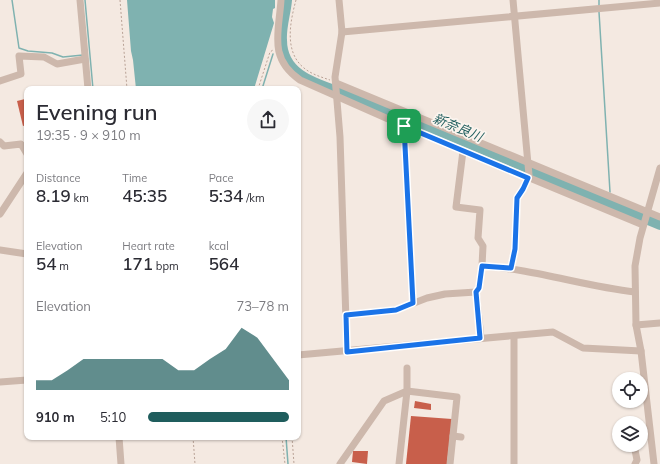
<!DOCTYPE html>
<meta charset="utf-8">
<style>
:root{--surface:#fff;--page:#f7f7f7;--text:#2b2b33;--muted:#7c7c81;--accent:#1f5d5d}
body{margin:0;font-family:Mulish,"Noto Sans JP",sans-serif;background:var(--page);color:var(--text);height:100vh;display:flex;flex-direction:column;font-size:15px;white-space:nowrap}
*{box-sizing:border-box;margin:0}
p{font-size:13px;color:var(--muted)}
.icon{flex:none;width:22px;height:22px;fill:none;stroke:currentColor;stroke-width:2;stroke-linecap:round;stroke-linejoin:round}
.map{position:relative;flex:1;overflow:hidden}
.panel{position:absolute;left:24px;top:86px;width:277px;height:354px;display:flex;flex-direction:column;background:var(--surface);border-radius:8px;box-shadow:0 1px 3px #0004}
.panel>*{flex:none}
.buttons{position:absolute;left:612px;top:372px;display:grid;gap:8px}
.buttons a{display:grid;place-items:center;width:36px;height:36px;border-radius:50%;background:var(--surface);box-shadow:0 1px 3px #0004;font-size:20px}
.pin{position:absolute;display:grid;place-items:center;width:34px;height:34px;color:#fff;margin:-17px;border-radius:8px;box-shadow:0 2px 6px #0006}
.round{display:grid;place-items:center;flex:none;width:42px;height:42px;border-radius:21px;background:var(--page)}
.overview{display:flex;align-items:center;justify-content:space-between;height:68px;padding:0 12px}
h1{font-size:22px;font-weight:600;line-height:30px}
.figures{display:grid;grid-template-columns:repeat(3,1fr);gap:6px;height:68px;padding:4px 12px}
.figures div{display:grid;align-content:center}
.figures b{font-size:17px;font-weight:600}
.figures small{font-size:11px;font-weight:400}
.figures p{font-size:11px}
.chart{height:112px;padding:8px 12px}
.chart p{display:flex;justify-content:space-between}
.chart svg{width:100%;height:72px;margin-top:4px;fill:var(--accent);opacity:.7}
ul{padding:0 12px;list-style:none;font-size:13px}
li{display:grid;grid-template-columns:64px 48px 1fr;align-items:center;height:30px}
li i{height:10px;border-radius:5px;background:var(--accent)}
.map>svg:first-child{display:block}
</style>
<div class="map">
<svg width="660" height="464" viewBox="0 0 660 464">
<rect width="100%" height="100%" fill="#f4e9e1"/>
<polygon fill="#7fb2b0" points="127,0 275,0 275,8 273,9 272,17 274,23 254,89 136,89 133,60 131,51"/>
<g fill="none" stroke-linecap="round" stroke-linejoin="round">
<g stroke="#7fb2b0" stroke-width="1.5">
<polyline points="12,0 19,48 28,51 52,53 63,57 83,55"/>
<polyline points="85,0 93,89"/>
<polyline points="599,0 599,6"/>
<polyline points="599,12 610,192"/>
<polyline points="262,89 273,54"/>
<polyline points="286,437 288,464"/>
</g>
<path stroke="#7fb2b0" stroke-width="10" d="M287,0C286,13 281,27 282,40C282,74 314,83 340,92L660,225"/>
</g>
<g fill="#c85f4b">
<polygon points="25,99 27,125 23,126 17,101"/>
<polygon points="415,401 431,404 431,410 414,408"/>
<polygon points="411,416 452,419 447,464 406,464"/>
<polygon points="353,451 368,451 367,464 352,462"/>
</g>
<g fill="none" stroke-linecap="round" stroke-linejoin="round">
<g stroke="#b9a296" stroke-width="1" stroke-dasharray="2 2" stroke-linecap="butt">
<polyline points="120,0 127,89"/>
<path d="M296,0C290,22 284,52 304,68C311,74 321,77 330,80"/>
<polyline points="258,89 270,52 273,50"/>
<polyline points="404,133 413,297"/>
<polyline points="193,437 195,464"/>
<polyline points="282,437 285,464"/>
<polyline points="292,437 294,464"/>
</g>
<g stroke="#cdb8ac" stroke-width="7">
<polyline points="80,0 88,89"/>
<path d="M281,0C279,32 268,58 300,80L404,126L643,225"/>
<polyline points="339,0 342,32 335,77 340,137 347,352"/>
<polyline points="342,32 660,3"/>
<polyline points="0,81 21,74 19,56 44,57 57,64 85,59"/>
<polyline points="336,83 660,217"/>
<polyline points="0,142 4,146 21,144 27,154"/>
<polyline points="463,151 456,207 480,210 478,238 483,246 482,266"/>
<polyline points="0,214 27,173"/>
<polyline points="0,250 27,254"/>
<polyline points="511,268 515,249 517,198 523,189 529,175 513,0"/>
<polyline points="346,315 396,310 427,298 445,294 476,292"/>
<polyline points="636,325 660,323"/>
<polyline points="514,336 514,464"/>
<path d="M481,338L476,292L479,288L482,266C534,269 583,286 635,292"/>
<polyline points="298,355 553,332 583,348 641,351"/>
<polyline points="0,382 27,380"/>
<polyline points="453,436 461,437"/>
<polyline points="119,437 121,464"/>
<polyline points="634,445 637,460 635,464"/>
<polyline points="340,464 384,401 407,391 407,368"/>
<polyline points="399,464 407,391 457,397 450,464"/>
<polyline points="654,464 641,351 636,325 635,266 640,238 660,168"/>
</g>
</g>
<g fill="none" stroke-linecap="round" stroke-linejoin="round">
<defs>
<polygon id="route" points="404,126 528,178 523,189 517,198 515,249 511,268 482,266 479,288 476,292 480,338 347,352 346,315 396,310 413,303"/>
</defs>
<use href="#route" stroke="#fff" stroke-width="8"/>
<use href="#route" stroke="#1a73e8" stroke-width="5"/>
</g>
<g text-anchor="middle" stroke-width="3.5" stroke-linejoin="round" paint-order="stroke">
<g font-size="13" font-style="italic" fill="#1f5d5d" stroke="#fbf4ee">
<text transform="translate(458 127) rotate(23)" y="5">新奈良川</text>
</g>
</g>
</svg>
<div class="buttons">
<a><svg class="icon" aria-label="locate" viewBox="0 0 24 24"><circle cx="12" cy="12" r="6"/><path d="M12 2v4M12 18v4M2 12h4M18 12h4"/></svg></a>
<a><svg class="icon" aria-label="layers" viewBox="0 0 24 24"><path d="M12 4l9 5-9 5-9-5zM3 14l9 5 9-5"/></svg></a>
</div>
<div class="pin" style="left:404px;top:126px;background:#1e9e55"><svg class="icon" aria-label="arrive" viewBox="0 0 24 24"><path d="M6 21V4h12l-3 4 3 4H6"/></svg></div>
<section class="panel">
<div class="overview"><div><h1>Evening run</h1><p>19:35 · 9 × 910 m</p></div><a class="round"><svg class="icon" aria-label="share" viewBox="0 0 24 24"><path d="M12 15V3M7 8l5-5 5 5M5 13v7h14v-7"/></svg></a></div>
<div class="figures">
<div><p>Distance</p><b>8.19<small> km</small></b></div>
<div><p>Time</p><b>45:35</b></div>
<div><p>Pace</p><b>5:34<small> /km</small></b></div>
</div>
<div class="figures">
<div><p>Elevation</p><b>54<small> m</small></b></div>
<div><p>Heart rate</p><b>171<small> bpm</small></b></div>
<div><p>kcal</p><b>564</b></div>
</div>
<div class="chart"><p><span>Elevation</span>73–78 m</p>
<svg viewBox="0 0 160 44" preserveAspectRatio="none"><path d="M0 44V38L10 38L20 32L30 25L40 25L50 25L60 25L70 25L80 25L90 32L100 32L110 25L120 19L130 6L140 12L150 25L160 38V44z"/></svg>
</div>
<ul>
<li><b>910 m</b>5:10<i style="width:100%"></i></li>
</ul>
</section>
</div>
